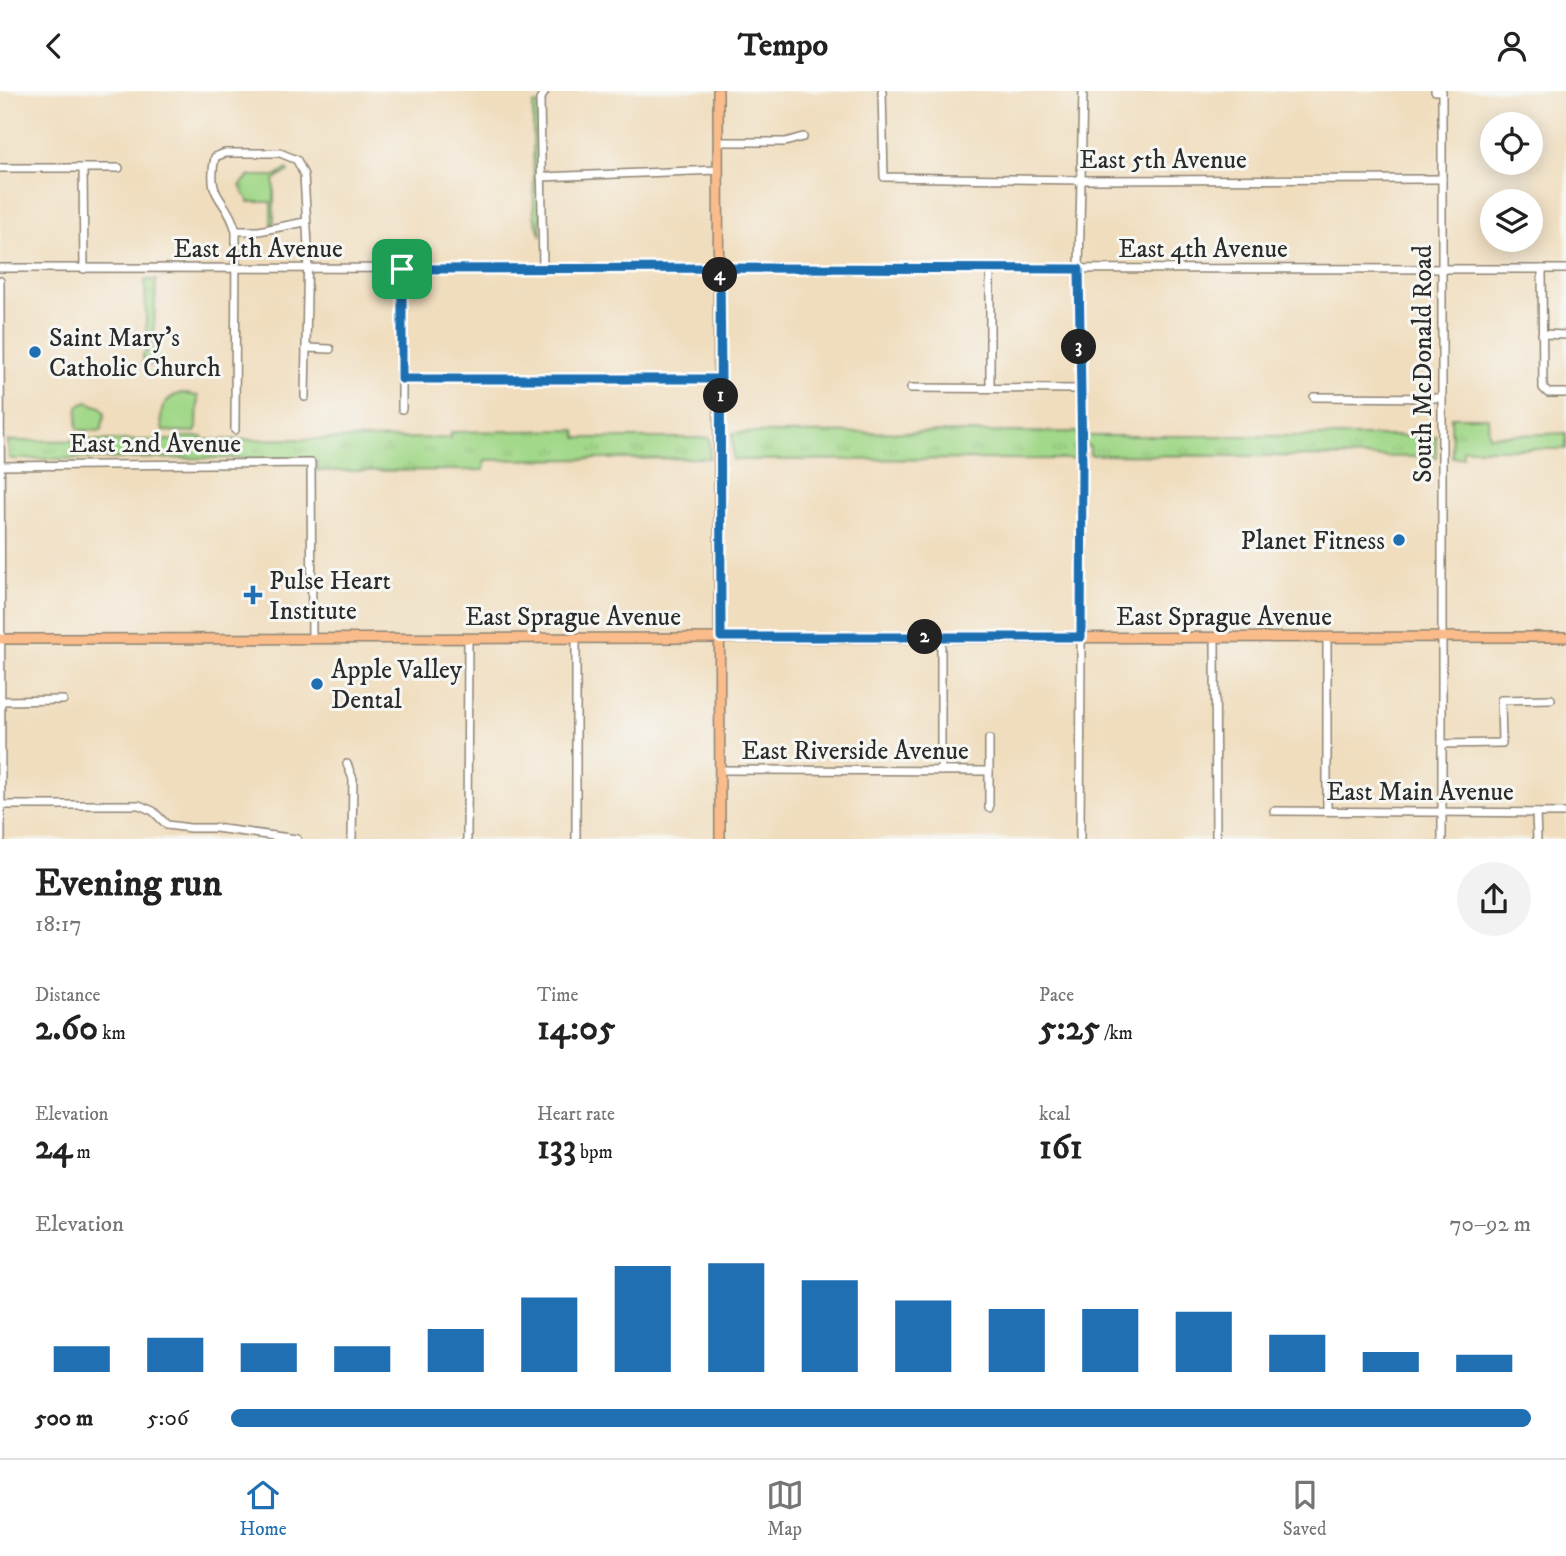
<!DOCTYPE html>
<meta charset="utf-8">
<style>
:root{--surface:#fff;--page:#f2f2f2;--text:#222;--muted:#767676;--line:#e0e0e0;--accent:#1f6fb2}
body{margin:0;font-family:"IM FELL DW Pica",serif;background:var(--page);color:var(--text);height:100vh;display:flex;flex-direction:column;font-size:26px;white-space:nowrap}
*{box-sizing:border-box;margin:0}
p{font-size:23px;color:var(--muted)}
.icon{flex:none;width:38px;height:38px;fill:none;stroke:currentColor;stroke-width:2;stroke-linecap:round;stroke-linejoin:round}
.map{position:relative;height:748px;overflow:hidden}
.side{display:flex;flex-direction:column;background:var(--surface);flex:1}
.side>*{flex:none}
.controls{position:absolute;left:1480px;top:21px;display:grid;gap:14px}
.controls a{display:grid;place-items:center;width:63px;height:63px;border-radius:50%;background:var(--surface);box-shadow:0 4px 18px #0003;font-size:35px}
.pin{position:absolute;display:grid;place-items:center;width:60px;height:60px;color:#fff;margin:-30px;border-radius:14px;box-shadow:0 4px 10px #0006}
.km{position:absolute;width:35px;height:35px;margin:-18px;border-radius:50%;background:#222;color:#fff;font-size:19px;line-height:35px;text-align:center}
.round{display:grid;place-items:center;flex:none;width:74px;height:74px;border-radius:37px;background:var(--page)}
.headline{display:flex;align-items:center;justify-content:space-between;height:119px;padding:0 35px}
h1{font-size:38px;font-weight:700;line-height:52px}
.figures{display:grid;grid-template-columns:repeat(3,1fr);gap:10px;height:119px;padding:7px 35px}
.figures div{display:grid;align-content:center}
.figures b{font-size:35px;font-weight:700}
.figures small{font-size:19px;font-weight:400}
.figures p{font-size:19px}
.chart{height:196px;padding:14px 35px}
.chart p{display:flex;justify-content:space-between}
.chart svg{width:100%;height:126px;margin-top:7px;stroke:var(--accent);stroke-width:6}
ul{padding:0 35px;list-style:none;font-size:23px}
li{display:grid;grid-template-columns:112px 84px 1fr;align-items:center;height:52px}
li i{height:18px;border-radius:9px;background:var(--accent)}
header{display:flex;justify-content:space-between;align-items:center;height:91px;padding:0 35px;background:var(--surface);font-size:32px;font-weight:700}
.tabs{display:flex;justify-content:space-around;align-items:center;height:98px;border-top:2px solid var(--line);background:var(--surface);font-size:19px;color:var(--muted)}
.tabs a{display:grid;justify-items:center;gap:4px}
.tabs .active{color:var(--accent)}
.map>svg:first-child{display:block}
</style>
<header><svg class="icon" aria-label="back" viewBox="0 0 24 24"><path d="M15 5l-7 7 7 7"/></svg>Tempo<svg class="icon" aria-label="person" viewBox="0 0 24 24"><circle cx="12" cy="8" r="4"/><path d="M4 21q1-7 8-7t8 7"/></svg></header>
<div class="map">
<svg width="1566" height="748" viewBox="0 0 1566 748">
<defs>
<pattern id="grass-tufts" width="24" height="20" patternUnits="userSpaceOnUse" patternTransform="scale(1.75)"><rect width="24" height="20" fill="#a2d889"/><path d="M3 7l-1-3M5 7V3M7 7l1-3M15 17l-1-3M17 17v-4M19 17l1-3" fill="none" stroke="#8cba76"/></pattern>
</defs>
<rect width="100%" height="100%" fill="#f6f6f2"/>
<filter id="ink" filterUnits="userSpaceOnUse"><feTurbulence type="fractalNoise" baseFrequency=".0143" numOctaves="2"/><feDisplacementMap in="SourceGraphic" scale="14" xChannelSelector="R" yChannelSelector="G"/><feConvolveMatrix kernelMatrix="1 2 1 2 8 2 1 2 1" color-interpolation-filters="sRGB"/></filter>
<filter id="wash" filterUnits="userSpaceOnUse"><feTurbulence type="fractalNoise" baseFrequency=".00686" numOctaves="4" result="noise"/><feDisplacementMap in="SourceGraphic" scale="28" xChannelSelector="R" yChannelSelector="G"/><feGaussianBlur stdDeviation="1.57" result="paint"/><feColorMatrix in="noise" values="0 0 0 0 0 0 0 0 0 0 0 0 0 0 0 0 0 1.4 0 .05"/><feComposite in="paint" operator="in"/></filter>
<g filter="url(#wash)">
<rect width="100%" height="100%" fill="#f0ddbd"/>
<g fill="url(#grass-tufts)" stroke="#66825a" stroke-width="2">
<polygon points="533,13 538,13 541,146 534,125"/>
<polygon points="287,78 289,80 274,89 274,133 271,134 271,111 249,111 240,95 249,85 277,85"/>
<polygon points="145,189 156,189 153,262 157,262 157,274 143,274 143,262 147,261"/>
<polygon points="1451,326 1488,326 1489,345 1566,342 1566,358 1463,358 1463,366 1452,366"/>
<polygon points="576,339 577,347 710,347 710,367 485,369 484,379 317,380 317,372 312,367 13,368 9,367 8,350 176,349 176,346 203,346 204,349 450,347 451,341"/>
<polygon points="1078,341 1078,355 1074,356 1075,368 733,369 733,342"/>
<polygon points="1086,345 1436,345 1436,366 1090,364 1090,356 1086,355"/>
</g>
<g fill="#a2d889" stroke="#66825a" stroke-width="2">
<path d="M181,302L198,305L197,337L195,341L163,340C158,321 162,308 181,302Z"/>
<polygon points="87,311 101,316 105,322 101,340 80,339 77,337 78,315"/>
</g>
</g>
<g filter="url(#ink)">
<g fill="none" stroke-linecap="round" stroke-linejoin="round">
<defs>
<g id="minor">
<polyline points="882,0 884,86 1081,89 1442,88"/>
<polyline points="1435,0 1442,0 1442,748"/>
<polyline points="718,51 785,51 803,46"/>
<polyline points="0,77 119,77"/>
<polyline points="83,77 84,178"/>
<polyline points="541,86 718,79"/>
<polyline points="236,140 259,140 305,131"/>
<polyline points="0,177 1566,178"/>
<polyline points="543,177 540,9 545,0"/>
<polyline points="990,178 990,297"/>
<polyline points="1542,178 1543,297 1548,302 1566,302"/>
<polyline points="0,190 1,748"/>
<polyline points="1542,243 1566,244"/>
<polyline points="306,257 330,258"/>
<polyline points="402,288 721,288"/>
<polyline points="911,297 1079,298"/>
<polyline points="1314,306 1442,307"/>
<polyline points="402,318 402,178"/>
<path d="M235,339L236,140C226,104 206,110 215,66L225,62H280L297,69L304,84L308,155L305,306"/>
<polyline points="0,375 311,372 312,548"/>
<polyline points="941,546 941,680"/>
<polyline points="1215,546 1216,748"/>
<polyline points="1,610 63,609"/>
<polyline points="1442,653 1502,652 1501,609 1551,608"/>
<polyline points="347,673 353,688 352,748"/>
<polyline points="721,679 989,680"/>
<polyline points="0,714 139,714 153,720 167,734 190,737 215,737 297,748"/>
<polyline points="989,717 989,648"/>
<polyline points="1274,720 1566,722"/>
<polyline points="1327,720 1327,546"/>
<polyline points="1536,722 1537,748"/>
<polyline points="467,748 468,547"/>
<polyline points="576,748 576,547"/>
<polyline points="1080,748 1082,372 1079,178 1083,0"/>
</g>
<g id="major">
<polyline points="718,0 720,748"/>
<polyline points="0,548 1566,546"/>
</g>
</defs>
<use href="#minor" stroke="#8e8474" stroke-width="10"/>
<use href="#major" stroke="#8e8474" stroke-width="12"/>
<use href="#minor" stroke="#fff" stroke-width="7"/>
<use href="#major" stroke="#f9bc8a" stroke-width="9"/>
</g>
</g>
<g fill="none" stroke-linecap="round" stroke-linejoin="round" filter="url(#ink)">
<defs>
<polyline id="route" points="402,178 720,177 721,546 1081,546 1082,372 1079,178 720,177 721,288 402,288 402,178"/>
</defs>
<use href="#route" stroke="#fff" stroke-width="14"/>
<use href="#route" stroke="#1f6fb2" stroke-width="9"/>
</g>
<g fill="#1f6fb2" stroke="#f6f6f2" stroke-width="2.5">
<circle cx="35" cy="261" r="7"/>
<circle cx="1399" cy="449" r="7"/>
<path d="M249.5 493.5h7v7h7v7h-7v7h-7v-7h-7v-7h7z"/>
<circle cx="317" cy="593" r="7"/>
</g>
<g text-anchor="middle" stroke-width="6" stroke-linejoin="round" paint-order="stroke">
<g font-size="26" fill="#2b2b2b" stroke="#f6f6f2">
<text x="1163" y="77">East 5th Avenue</text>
<text x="258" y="166">East 4th Avenue</text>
<text x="1203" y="166">East 4th Avenue</text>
<text transform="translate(1422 273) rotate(-90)" y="9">South McDonald Road</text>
<text x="155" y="361">East 2nd Avenue</text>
<text x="573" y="534">East Sprague Avenue</text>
<text x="1224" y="534">East Sprague Avenue</text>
<text x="855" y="668">East Riverside Avenue</text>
<text x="1420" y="709">East Main Avenue</text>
</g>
<g font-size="26" fill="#2b2b2b" stroke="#f6f6f2" text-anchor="start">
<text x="49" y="255">Saint Mary's<tspan x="49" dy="30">Catholic Church</tspan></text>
<text x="1385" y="458" text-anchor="end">Planet Fitness</text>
<text x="269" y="498">Pulse Heart<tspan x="269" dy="30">Institute</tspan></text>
<text x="331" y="587">Apple Valley<tspan x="331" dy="30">Dental</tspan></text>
</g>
</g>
</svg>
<div class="controls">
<a><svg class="icon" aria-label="locate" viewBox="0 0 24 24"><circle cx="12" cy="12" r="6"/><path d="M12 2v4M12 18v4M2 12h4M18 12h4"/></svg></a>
<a><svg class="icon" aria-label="layers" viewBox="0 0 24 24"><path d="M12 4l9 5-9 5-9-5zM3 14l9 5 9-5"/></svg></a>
</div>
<div class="pin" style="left:402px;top:178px;background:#1e9e55"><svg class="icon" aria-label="arrive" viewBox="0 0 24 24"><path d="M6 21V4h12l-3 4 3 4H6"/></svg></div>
<b class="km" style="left:721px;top:305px">1</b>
<b class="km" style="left:925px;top:546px">2</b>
<b class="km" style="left:1079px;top:256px">3</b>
<b class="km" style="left:720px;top:184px">4</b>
</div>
<section class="side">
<div class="headline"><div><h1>Evening run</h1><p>18:17</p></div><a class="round"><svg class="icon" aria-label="share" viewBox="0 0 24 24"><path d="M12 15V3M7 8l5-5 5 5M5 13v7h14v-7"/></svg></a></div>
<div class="figures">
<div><p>Distance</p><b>2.60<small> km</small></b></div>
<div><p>Time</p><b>14:05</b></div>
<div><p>Pace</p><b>5:25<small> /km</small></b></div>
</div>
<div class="figures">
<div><p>Elevation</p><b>24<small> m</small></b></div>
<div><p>Heart rate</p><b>133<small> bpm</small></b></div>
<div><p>kcal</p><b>161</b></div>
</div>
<div class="chart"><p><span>Elevation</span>70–92 m</p>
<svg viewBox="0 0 160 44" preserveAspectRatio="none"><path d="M5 44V35M15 44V32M25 44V34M35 44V35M45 44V29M55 44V18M65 44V7M75 44V6M85 44V12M95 44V19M105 44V22M115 44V22M125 44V23M135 44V31M145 44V37M155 44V38"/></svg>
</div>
<ul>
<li><b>500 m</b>5:06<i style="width:100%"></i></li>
</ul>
</section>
<nav class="tabs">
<a class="active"><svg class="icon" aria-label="home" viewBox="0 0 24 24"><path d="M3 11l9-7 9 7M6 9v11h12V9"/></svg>Home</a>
<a><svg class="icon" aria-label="map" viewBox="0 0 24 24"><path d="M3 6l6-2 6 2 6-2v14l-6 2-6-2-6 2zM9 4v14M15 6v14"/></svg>Map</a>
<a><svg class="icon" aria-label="saved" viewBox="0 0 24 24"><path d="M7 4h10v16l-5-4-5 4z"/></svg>Saved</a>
</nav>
